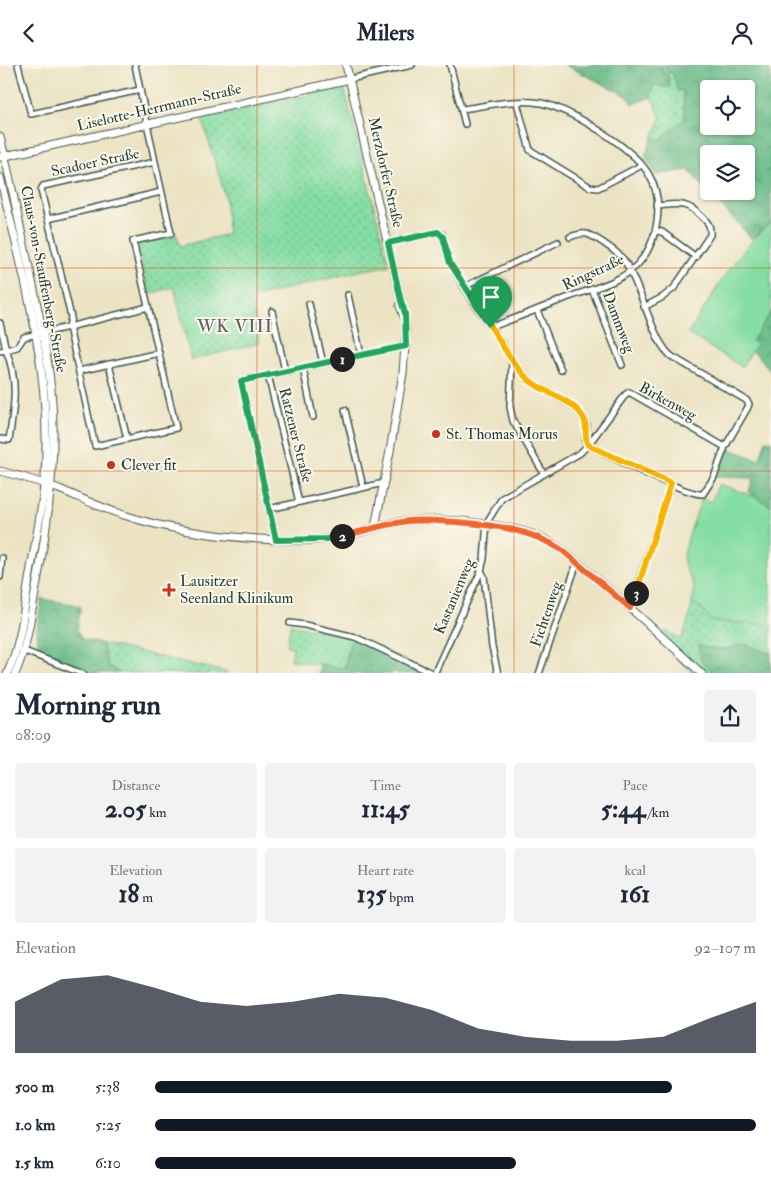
<!DOCTYPE html>
<meta charset="utf-8">
<style>
:root{--surface:#fff;--page:#f2f2f3;--text:#1f2937;--muted:#747a83;--accent:#111827}
body{margin:0;font-family:"IM FELL Double Pica",serif;background:var(--page);color:var(--text);height:100vh;display:flex;flex-direction:column;font-size:19px;white-space:nowrap}
*{box-sizing:border-box;margin:0}
p{font-size:16px;color:var(--muted)}
.icon{flex:none;width:28px;height:28px;fill:none;stroke:currentColor;stroke-width:2;stroke-linecap:round;stroke-linejoin:round}
.map{position:relative;height:608px;overflow:hidden}
.details{display:flex;flex-direction:column;background:var(--surface);flex:1}
.details>*{flex:none}
.fabs{position:absolute;left:700px;top:15px;display:grid;gap:10px}
.fabs a{display:grid;place-items:center;width:55px;height:55px;border-radius:5px;background:var(--surface);box-shadow:0 1px 4px #0004;font-size:25px}
.pin{position:absolute;display:grid;place-items:center;width:42px;height:42px;color:#fff;margin:-51px -21px;border-radius:50% 50% 50% 0;rotate:-45deg;box-shadow:0 0 5px #0007}
.pin .icon{rotate:45deg}
.km{position:absolute;width:25px;height:25px;margin:-12px;border-radius:50%;background:#222;color:#fff;font-size:14px;line-height:25px;text-align:center}
.round{display:grid;place-items:center;flex:none;width:52px;height:52px;border-radius:5px;background:var(--page)}
.headline{display:flex;align-items:center;justify-content:space-between;height:85px;padding:0 15px}
h1{font-size:28px;font-weight:700;line-height:38px}
.stats{display:grid;grid-template-columns:repeat(3,1fr);gap:8px;height:85px;padding:5px 15px}
.stats div{display:grid;align-content:center;border-radius:5px;background:var(--page);text-align:center}
.stats b{font-size:25px;font-weight:700}
.stats small{font-size:14px;font-weight:400}
.stats p{font-size:14px}
.chart{height:140px;padding:10px 15px}
.chart p{display:flex;justify-content:space-between}
.chart svg{width:100%;height:90px;margin-top:5px;fill:var(--accent);opacity:.7}
ul{padding:0 15px;list-style:none;font-size:16px}
li{display:grid;grid-template-columns:80px 60px 1fr;align-items:center;height:38px}
li i{height:12px;border-radius:6px;background:var(--accent)}
header{display:flex;justify-content:space-between;align-items:center;height:65px;padding:0 15px;background:var(--surface);font-size:22px;font-weight:700}
.map>svg:first-child{display:block}
</style>
<header><svg class="icon" aria-label="back" viewBox="0 0 24 24"><path d="M15 5l-7 7 7 7"/></svg>Milers<svg class="icon" aria-label="person" viewBox="0 0 24 24"><circle cx="12" cy="8" r="4"/><path d="M4 21q1-7 8-7t8 7"/></svg></header>
<div class="map">
<svg width="771" height="609" viewBox="0 0 771 609">
<defs>
<pattern id="grass-dots" width="8" height="8" patternUnits="userSpaceOnUse" patternTransform="scale(1.25)"><rect width="8" height="8" fill="#84dda3"/><path d="M2 2h.1M6 6h.1" fill="none" stroke="#6bb486" stroke-width="1.8" stroke-linecap="round"/></pattern>
<pattern id="forest-crowns" width="20" height="18" patternUnits="userSpaceOnUse" patternTransform="scale(1.25)"><rect width="20" height="18" fill="#6bbc89"/><path d="M2 6a3 3 0 1 1 6 0M12 15a3 3 0 1 1 6 0" fill="none" stroke="#579a71"/></pattern>
</defs>
<rect width="100%" height="100%" fill="#fbf7ec"/>
<filter id="ink" filterUnits="userSpaceOnUse"><feTurbulence type="fractalNoise" baseFrequency=".02" numOctaves="2"/><feDisplacementMap in="SourceGraphic" scale="10" xChannelSelector="R" yChannelSelector="G"/><feConvolveMatrix kernelMatrix="1 2 1 2 8 2 1 2 1" color-interpolation-filters="sRGB"/></filter>
<filter id="wash" filterUnits="userSpaceOnUse"><feTurbulence type="fractalNoise" baseFrequency=".0096" numOctaves="4" result="noise"/><feDisplacementMap in="SourceGraphic" scale="20" xChannelSelector="R" yChannelSelector="G"/><feGaussianBlur stdDeviation="1.12" result="paint"/><feColorMatrix in="noise" values="0 0 0 0 0 0 0 0 0 0 0 0 0 0 0 0 0 1.4 0 .05"/><feComposite in="paint" operator="in"/></filter>
<g filter="url(#wash)">
<rect width="100%" height="100%" fill="#ece3c3"/>
<g fill="url(#grass-dots)" stroke="#528d6c">
<polygon points="661,0 665,0 666,5 674,10 677,25 683,26 685,54 673,63 661,75 653,71 661,53 651,32 653,20 670,22"/>
<polygon points="344,22 389,201 363,205 251,233 260,278 191,295 174,222 149,229 137,179 177,170 180,181 228,169 225,131 202,54"/>
<path d="M692,538L701,543L711,556L771,560V589L745,579C729,585 715,585 699,581L702,597L714,608H693L679,595L680,592L659,569L666,566L682,574L688,556Z"/>
<polygon points="290,559 355,572 350,578 344,604 291,595 293,582 287,581"/>
<polygon points="82,574 227,607 226,609 120,608 108,601 74,601 89,608 73,601"/>
</g>
<g fill="url(#forest-crowns)" stroke="#457c5e" fill-rule="evenodd">
<polygon points="565,0 661,0 663,8 668,10 670,22 653,20 651,32 633,39 627,31"/>
<path d="M665,0H767L771,10V158L752,174L688,105L656,110L645,91L653,71L661,75L673,63L685,54L683,26L677,25L674,10L666,5ZM709,24H746V61H709ZM709,89H746V126H709Z"/>
<polygon points="771,247 771,307 762,295 752,286 756,280 752,277"/>
<polygon points="766,375 771,376 771,442 749,427 753,413 714,412 725,382 759,395"/>
<polygon points="42,534 73,539 81,542 77,565 82,574 102,579 108,601 120,608 89,608 38,584 37,562"/>
<polygon points="355,572 433,608 398,609 393,606 392,609 318,609 320,599 344,604 350,578"/>
<polygon points="744,579 771,589 771,608 714,608 702,598 698,581 723,585"/>
</g>
<g fill="#84dda3" stroke="#528d6c">
<path d="M771,158V247L752,276L756,280L742,302L688,269C712,231 736,187 771,158Z"/>
<polygon points="719,419 756,432 771,442 771,560 711,556 701,543 692,538 694,521 686,505 683,493 689,470 702,433 711,437"/>
</g>
</g>
<g filter="url(#ink)">
<g fill="none" stroke-linecap="round" stroke-linejoin="round">
<defs>
<g id="minor">
<polyline points="18,0 31,49 140,25"/>
<polyline points="450,0 465,59"/>
<polyline points="350,14 412,0"/>
<polyline points="517,38 530,85 590,122 598,123 604,120 642,100"/>
<path d="M462,44C485,41 518,33 541,38C570,44 632,82 648,108C665,135 659,177 637,200C621,217 592,224 569,232C543,242 517,253 491,262"/>
<polyline points="48,154 161,127"/>
<polyline points="657,166 662,167 696,192"/>
<polyline points="388,178 438,167 442,169 450,198 464,222 503,280 512,297 533,318 569,339 576,344 582,351 587,360 585,375 588,380"/>
<polyline points="464,222 558,177"/>
<polyline points="592,224 622,300"/>
<polyline points="348,230 361,290"/>
<polyline points="309,239 323,298"/>
<polyline points="148,242 69,262 95,381 176,363 133,176 171,168 155,97"/>
<path d="M644,242L663,232L674,223L710,170C711,161 708,157 702,152C687,136 677,139 657,141"/>
<polyline points="537,245 561,305"/>
<polyline points="272,246 285,306"/>
<polyline points="0,258 6,285 0,286"/>
<polyline points="512,297 510,342 513,356 544,409"/>
<polyline points="109,299 127,374"/>
<polyline points="303,303 313,352"/>
<polyline points="79,306 159,288"/>
<polyline points="268,310 299,437"/>
<polyline points="345,345 363,422"/>
<path d="M0,374L9,375C14,342 19,317 6,285L17,282L24,272L69,262L71,252L41,125L43,121L155,97L135,0"/>
<path d="M588,380C608,390 687,431 703,429L714,412L725,382"/>
<polyline points="269,444 384,418"/>
<polyline points="276,475 241,316 406,281"/>
<polyline points="481,506 484,511 492,582 498,609"/>
<polyline points="0,512 2,493"/>
<polyline points="630,543 671,419"/>
<polyline points="290,558 305,560 355,572 434,609"/>
<polyline points="22,585 83,609"/>
<path d="M434,609L481,506L484,494L487,457L502,433L580,388L588,380L626,329L629,327L725,382L748,342L749,339L746,335L671,291C662,283 658,273 653,262C645,244 634,208 623,194C617,187 609,182 602,177C588,168 585,166 570,172"/>
<polyline points="539,609 577,498"/>
</g>
<g id="tertiary">
<polyline points="346,0 401,236 400,241 405,254 406,266 403,308 390,386 375,462"/>
<path d="M0,72C11,115 19,159 29,202C40,254 52,305 53,359C54,412 47,464 37,517C31,548 28,580 15,609"/>
<polyline points="1,92 350,14"/>
<path d="M0,112C21,201 48,292 46,385C46,427 37,467 30,509C24,542 22,577 7,609"/>
<path d="M0,406C20,411 40,417 59,424C81,433 103,444 127,451C169,465 215,471 259,474C286,476 317,477 344,471C365,467 385,458 407,456C446,453 508,458 544,474C562,482 577,498 593,511C630,542 666,575 702,609"/>
</g>
</defs>
<use href="#minor" stroke="#3e5649" stroke-width="8"/>
<use href="#tertiary" stroke="#3e5649" stroke-width="9"/>
<use href="#minor" stroke="#fff" stroke-width="5"/>
<use href="#tertiary" stroke="#fff" stroke-width="7"/>
</g>
</g>
<g fill="none" stroke-linecap="round" stroke-linejoin="round" filter="url(#ink)">
<defs>
<polyline id="split-1" points="342,294 406,281 405,248 401,236 388,178 438,167 443,172 450,198 491,262"/>
<polyline id="split-2" points="342,294 241,316 276,475 326,474 342,471"/>
<path id="split-3" d="M342,471C362,467 381,460 402,457C420,454 438,456 456,457C493,460 530,464 562,485L630,543L636,528"/>
<path id="split-4" d="M491,262C503,281 513,300 529,315C545,329 571,333 583,352C589,362 583,371 588,380L671,418L636,528"/>
</defs>
<use href="#split-1" stroke="#fff" stroke-width="10"/>
<use href="#split-2" stroke="#fff" stroke-width="10"/>
<use href="#split-3" stroke="#fff" stroke-width="10"/>
<use href="#split-4" stroke="#fff" stroke-width="10"/>
<use href="#split-1" stroke="#22a559" stroke-width="6"/>
<use href="#split-2" stroke="#22a559" stroke-width="6"/>
<use href="#split-3" stroke="#f0652b" stroke-width="6"/>
<use href="#split-4" stroke="#f5b400" stroke-width="6"/>
</g>
<path fill="none" stroke="#d45610" stroke-width="1" stroke-opacity="0.55" d="M257,0V609M514,0V609M0,203H771M0,406H771"/>
<g fill="#c8321e" stroke="#fbf7ec" stroke-width="2">
<circle cx="436" cy="369" r="5"/>
<circle cx="111" cy="400" r="5"/>
<path d="M166.5 517.5h5v5h5v5h-5v5h-5v-5h-5v-5h5z"/>
</g>
<g text-anchor="middle" stroke-width="4" stroke-linejoin="round" paint-order="stroke">
<g font-size="15" fill="#1f3d34" stroke="#fbf7ec">
<text transform="translate(159 42) rotate(-13)" y="5">Liselotte-Herrmann-Straße</text>
<text transform="translate(95 97) rotate(-12)" y="5">Scadoer Straße</text>
<text transform="translate(386 107) rotate(77)" y="5">Merzdorfer Straße</text>
<text transform="translate(593 207) rotate(-25)" y="5">Ringstraße</text>
<text transform="translate(44 214) rotate(79)" y="5">Claus-von-Stauffenberg-Straße</text>
<text transform="translate(619 257) rotate(69)" y="5">Dammweg</text>
<text transform="translate(668 336) rotate(29)" y="5">Birkenweg</text>
<text transform="translate(296 370) rotate(76)" y="5">Ratzener Straße</text>
<text transform="translate(454 531) rotate(-67)" y="5">Kastanienweg</text>
<text transform="translate(546 549) rotate(-71)" y="5">Fichtenweg</text>
</g>
<g font-size="15" fill="#1f3d34" stroke="#fbf7ec" text-anchor="start">
<text x="446" y="374">St. Thomas Morus</text>
<text x="121" y="405">Clever fit</text>
<text x="180" y="521">Lausitzer<tspan x="180" dy="17">Seenland Klinikum</tspan></text>
</g>
<g font-size="18" letter-spacing="1" fill="#636068" stroke="#fbf7ec">
<text x="235" y="267">WK VIII</text>
</g>
</g>
</svg>
<div class="fabs">
<a><svg class="icon" aria-label="locate" viewBox="0 0 24 24"><circle cx="12" cy="12" r="6"/><path d="M12 2v4M12 18v4M2 12h4M18 12h4"/></svg></a>
<a><svg class="icon" aria-label="layers" viewBox="0 0 24 24"><path d="M12 4l9 5-9 5-9-5zM3 14l9 5 9-5"/></svg></a>
</div>
<div class="pin" style="left:491px;top:262px;background:#1e9e55"><svg class="icon" aria-label="arrive" viewBox="0 0 24 24"><path d="M6 21V4h12l-3 4 3 4H6"/></svg></div>
<b class="km" style="left:342px;top:294px">1</b>
<b class="km" style="left:342px;top:471px">2</b>
<b class="km" style="left:636px;top:528px">3</b>
</div>
<section class="details">
<div class="headline"><div><h1>Morning run</h1><p>08:09</p></div><a class="round"><svg class="icon" aria-label="share" viewBox="0 0 24 24"><path d="M12 15V3M7 8l5-5 5 5M5 13v7h14v-7"/></svg></a></div>
<div class="stats">
<div><p>Distance</p><b>2.05<small> km</small></b></div>
<div><p>Time</p><b>11:45</b></div>
<div><p>Pace</p><b>5:44<small> /km</small></b></div>
</div>
<div class="stats">
<div><p>Elevation</p><b>18<small> m</small></b></div>
<div><p>Heart rate</p><b>135<small> bpm</small></b></div>
<div><p>kcal</p><b>161</b></div>
</div>
<div class="chart"><p><span>Elevation</span>92–107 m</p>
<svg viewBox="0 0 160 44" preserveAspectRatio="none"><path d="M0 44V19L10 8L20 6L30 12L40 19L50 21L60 19L70 15L80 17L90 23L100 32L110 36L120 38L130 38L140 36L150 27L160 19V44z"/></svg>
</div>
<ul>
<li><b>500 m</b>5:38<i style="width:86%"></i></li>
<li><b>1.0 km</b>5:25<i style="width:100%"></i></li>
<li><b>1.5 km</b>6:10<i style="width:60%"></i></li>
</ul>
</section>
